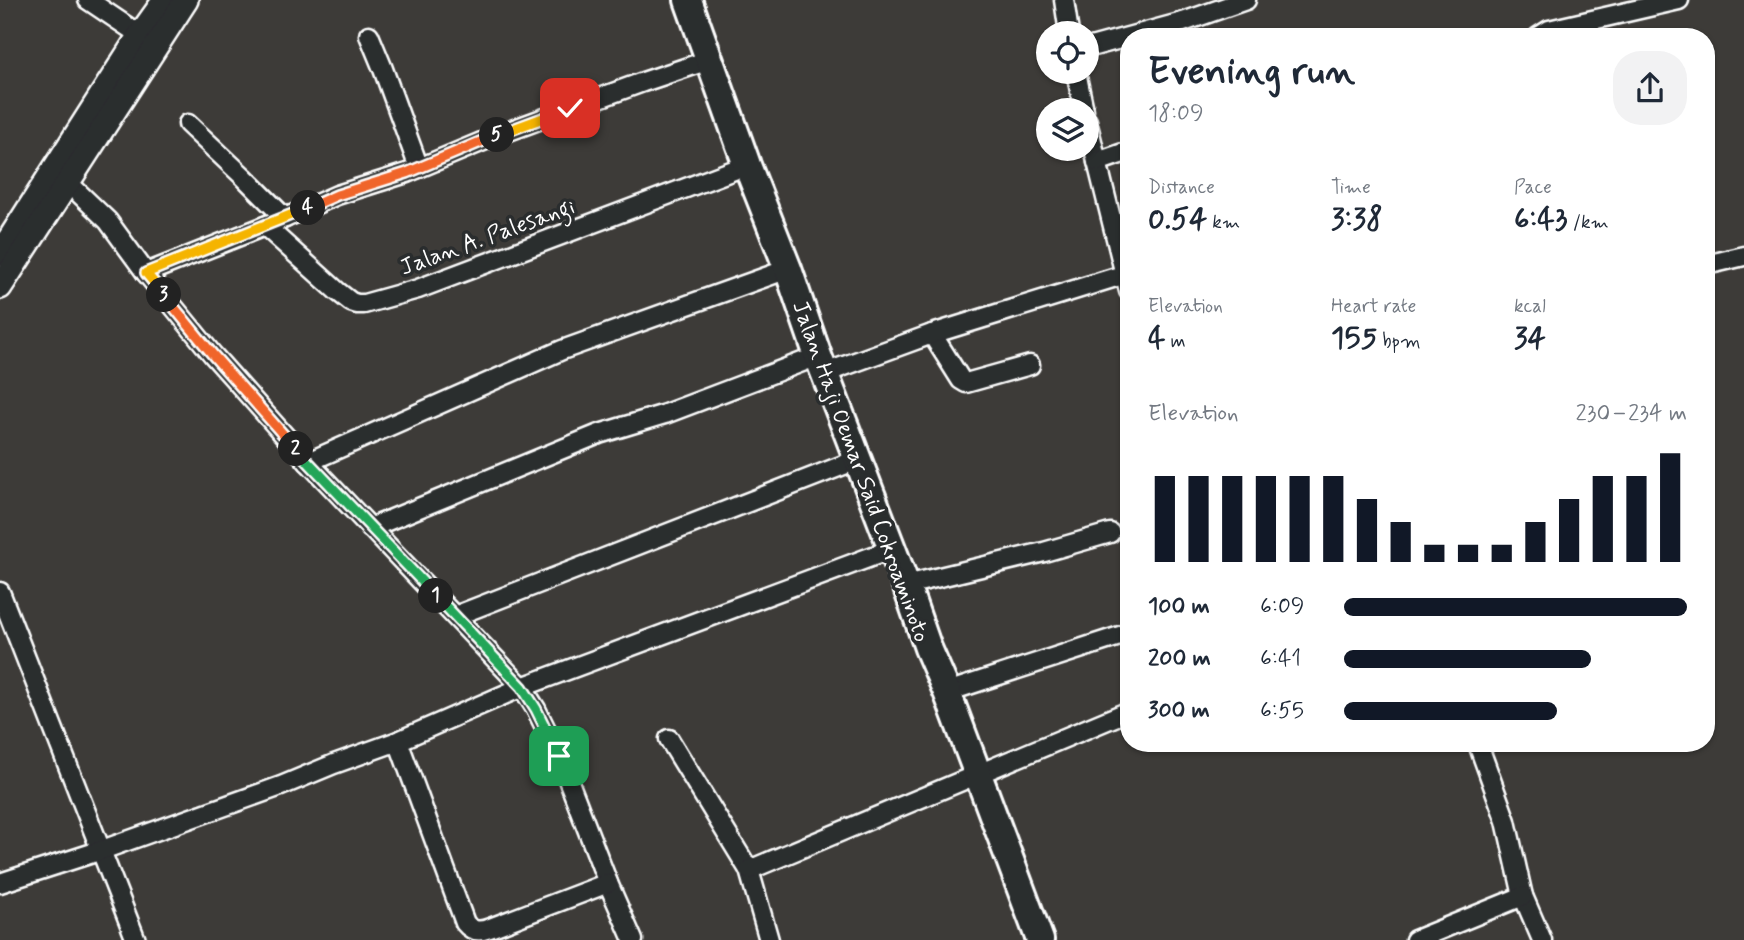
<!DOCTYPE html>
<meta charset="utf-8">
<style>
:root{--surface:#fff;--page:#f2f2f3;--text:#1f2937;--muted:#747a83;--accent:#111827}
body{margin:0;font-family:Mynerve,sans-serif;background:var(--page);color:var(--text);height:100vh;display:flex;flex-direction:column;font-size:26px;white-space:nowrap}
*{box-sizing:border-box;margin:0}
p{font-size:23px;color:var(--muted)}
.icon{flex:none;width:38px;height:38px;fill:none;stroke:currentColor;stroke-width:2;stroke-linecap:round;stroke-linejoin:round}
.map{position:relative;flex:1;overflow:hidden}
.drawer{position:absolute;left:1120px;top:28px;width:595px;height:724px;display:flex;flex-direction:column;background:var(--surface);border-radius:28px;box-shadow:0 2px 5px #0004}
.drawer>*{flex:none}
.tools{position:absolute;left:1036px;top:21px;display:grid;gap:14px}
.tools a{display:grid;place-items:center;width:63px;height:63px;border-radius:50%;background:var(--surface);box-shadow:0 2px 5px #0004;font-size:35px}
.pin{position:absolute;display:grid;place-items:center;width:60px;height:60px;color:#fff;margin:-30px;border-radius:14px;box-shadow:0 4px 10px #0006}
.km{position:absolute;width:35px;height:35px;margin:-18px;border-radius:50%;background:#222;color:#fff;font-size:19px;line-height:35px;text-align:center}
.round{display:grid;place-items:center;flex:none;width:74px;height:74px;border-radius:28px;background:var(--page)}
.headline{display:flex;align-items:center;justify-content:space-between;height:119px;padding:0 28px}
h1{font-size:38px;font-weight:700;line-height:52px}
.figures{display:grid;grid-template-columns:repeat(3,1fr);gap:10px;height:119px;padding:7px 28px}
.figures div{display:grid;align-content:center}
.figures b{font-size:30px;font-weight:700}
.figures small{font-size:19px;font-weight:400}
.figures p{font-size:19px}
.chart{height:196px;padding:14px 28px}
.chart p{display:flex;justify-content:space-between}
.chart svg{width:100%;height:126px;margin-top:7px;stroke:var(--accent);stroke-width:6}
ul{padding:0 28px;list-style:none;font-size:23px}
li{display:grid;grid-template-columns:112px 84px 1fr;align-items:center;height:52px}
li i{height:18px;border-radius:9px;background:var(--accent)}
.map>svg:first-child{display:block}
</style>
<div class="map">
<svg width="1744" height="940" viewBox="0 0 1744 940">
<rect width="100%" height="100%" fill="#3d3b38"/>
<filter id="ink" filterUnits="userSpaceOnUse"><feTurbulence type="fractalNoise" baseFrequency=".0143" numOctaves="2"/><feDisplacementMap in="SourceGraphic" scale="14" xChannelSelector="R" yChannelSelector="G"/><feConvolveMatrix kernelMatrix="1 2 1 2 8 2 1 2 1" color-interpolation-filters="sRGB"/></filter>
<g filter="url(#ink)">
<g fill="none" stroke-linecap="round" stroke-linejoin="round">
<defs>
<g id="minor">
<polyline points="88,0 140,35"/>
<polyline points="1064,0 1069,33"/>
<polyline points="369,35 383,69 419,168"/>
<polyline points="1538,37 1549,30 1679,0"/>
<polyline points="1087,48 1183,22 1246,0"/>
<polyline points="1076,72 1084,110"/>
<polyline points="1087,121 1129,291"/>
<polyline points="188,124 244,177 285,218"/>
<polyline points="1097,162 1129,151"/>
<polyline points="60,175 108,221 146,273 213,355 308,462 522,687 536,709 559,756 608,883 633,940"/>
<polyline points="265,226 337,291 351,302 357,304 364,304 418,289 747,165"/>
<polyline points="1706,265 1744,256"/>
<polyline points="146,273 285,218 337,195 407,173 498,135 643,82 709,60"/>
<polyline points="932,334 961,380 966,383 1030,365"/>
<polyline points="825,373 932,334 1129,273"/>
<polyline points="308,462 562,350 788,269"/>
<polyline points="370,528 599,434 665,414 818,356"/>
<polyline points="906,585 1044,552 1110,533"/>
<polyline points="0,592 136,940"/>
<polyline points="455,616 859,459"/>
<polyline points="947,692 1129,633"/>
<polyline points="669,739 749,870 769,940"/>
<path d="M398,741L465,923C472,932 480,932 490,928L608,883"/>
<polyline points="1478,744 1506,821 1523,896 1542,940"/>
<polyline points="749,870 1129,711"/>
<polyline points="0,883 102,850 281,786 334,764 398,741 522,687 892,549"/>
<polyline points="1415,940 1523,896"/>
</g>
<g id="major">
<polyline points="0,254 140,35 165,0"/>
<polyline points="0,287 186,0"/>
</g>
<polyline id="highway" points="688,0 747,165 788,269 818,356 906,585 928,648 947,692 1040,940"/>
</defs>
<use href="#minor" stroke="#fff" stroke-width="23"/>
<use href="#major" stroke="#fff" stroke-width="28"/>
<use href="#highway" stroke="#fff" stroke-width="32"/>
<use href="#minor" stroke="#2a2d2e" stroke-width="18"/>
<use href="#major" stroke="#2a2d2e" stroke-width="23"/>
<use href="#highway" stroke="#2a2d2e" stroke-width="26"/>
</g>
</g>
<g fill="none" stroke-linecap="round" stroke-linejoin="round" filter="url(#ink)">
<defs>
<polyline id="split-1" points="436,596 522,687 536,709 559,756"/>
<polyline id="split-2" points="296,449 436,596"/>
<polyline id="split-3" points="164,295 213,355 296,449"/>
<polyline id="split-4" points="164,295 146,273 308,208"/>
<polyline id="split-5" points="308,208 337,195 407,173 497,135"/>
<polyline id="split-6" points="497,135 570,108"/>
</defs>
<use href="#split-1" stroke="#fff" stroke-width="14"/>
<use href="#split-2" stroke="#fff" stroke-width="14"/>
<use href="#split-3" stroke="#fff" stroke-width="14"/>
<use href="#split-4" stroke="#fff" stroke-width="14"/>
<use href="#split-5" stroke="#fff" stroke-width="14"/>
<use href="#split-6" stroke="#fff" stroke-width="14"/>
<use href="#split-1" stroke="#22a559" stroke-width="9"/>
<use href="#split-2" stroke="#22a559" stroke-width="9"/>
<use href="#split-3" stroke="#f0652b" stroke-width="9"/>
<use href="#split-4" stroke="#f5b400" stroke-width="9"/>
<use href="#split-5" stroke="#f0652b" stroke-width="9"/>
<use href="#split-6" stroke="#f5b400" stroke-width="9"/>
</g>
<g text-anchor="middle" stroke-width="7" stroke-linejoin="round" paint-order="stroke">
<g font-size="23" fill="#fff" stroke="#2a2d2e">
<text transform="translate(487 236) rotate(-20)" y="8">Jalan A. Palesangi</text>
<text transform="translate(862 471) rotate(70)" y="8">Jalan Haji Oemar Said Cokroaminoto</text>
</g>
</g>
</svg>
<div class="tools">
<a><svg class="icon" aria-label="locate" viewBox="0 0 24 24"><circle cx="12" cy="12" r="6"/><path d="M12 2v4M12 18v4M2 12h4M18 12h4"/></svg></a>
<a><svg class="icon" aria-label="layers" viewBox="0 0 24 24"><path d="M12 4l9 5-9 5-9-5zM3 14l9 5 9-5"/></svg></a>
</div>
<div class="pin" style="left:559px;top:756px;background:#1e9e55"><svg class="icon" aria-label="arrive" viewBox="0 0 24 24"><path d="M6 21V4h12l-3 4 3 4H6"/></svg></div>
<div class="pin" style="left:570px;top:108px;background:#d93025"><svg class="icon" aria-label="check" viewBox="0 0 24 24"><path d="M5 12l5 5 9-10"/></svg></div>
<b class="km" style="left:436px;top:596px">1</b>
<b class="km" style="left:296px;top:449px">2</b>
<b class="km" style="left:164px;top:295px">3</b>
<b class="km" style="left:308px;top:208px">4</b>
<b class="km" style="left:497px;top:135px">5</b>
<section class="drawer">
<div class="headline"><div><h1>Evening run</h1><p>18:09</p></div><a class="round"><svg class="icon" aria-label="share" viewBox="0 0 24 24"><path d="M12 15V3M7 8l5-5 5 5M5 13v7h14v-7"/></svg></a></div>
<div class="figures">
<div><p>Distance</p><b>0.54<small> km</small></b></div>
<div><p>Time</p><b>3:38</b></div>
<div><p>Pace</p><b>6:43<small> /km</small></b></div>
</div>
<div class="figures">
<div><p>Elevation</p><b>4<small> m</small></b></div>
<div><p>Heart rate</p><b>155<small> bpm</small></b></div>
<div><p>kcal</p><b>34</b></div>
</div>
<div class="chart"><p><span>Elevation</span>230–234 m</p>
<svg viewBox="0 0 160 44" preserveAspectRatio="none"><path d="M5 44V14M15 44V14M25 44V14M35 44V14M45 44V14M55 44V14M65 44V22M75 44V30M85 44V38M95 44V38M105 44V38M115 44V30M125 44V22M135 44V14M145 44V14M155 44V6"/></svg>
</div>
<ul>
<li><b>100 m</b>6:09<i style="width:100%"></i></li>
<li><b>200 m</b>6:41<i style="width:72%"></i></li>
<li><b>300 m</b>6:55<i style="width:62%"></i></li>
</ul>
</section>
</div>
